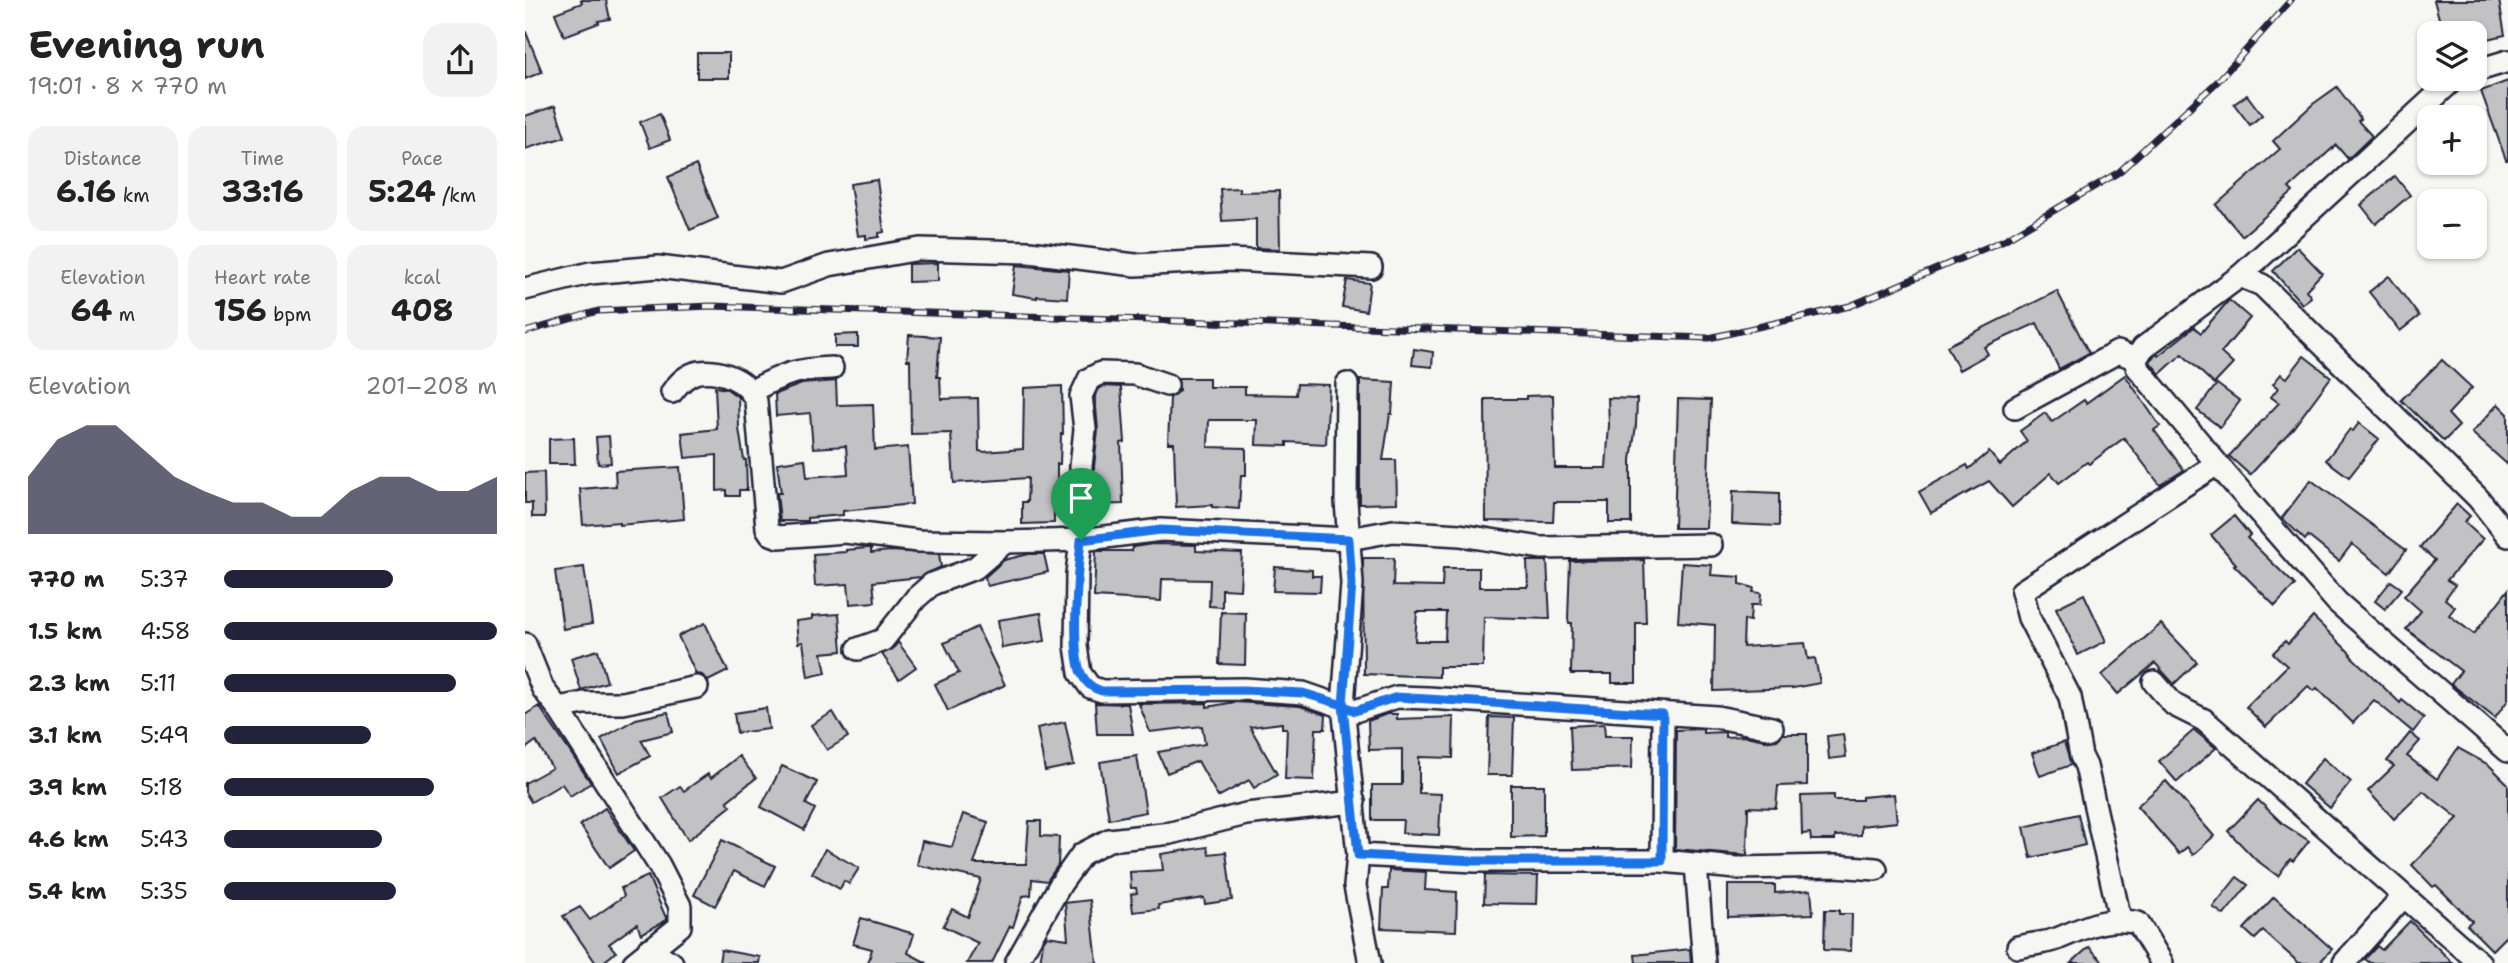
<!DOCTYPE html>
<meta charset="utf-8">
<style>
:root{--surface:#fff;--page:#f2f2f2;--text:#222;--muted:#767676;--accent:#22223b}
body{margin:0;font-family:"Shantell Sans",sans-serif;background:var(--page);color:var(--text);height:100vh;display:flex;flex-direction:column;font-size:26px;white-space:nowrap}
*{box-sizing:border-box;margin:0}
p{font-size:23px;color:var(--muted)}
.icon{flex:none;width:38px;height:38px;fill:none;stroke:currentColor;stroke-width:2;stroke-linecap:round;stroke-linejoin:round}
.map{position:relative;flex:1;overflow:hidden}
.details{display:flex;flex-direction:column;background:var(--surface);width:525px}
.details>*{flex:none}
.fabs{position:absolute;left:1892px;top:21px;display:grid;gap:14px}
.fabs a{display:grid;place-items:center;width:70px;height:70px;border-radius:14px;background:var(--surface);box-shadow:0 2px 5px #0004;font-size:35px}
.pin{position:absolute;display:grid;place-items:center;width:60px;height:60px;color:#fff;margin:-72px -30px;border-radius:50% 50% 50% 0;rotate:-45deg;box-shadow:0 0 7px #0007}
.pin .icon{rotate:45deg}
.round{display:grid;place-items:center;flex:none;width:74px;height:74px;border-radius:21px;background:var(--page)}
.summary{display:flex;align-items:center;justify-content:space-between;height:119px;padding:0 28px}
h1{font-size:38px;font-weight:700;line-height:52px}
.figures{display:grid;grid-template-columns:repeat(3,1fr);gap:10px;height:119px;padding:7px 28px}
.figures div{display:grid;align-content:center;border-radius:18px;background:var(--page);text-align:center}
.figures b{font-size:30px;font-weight:700}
.figures small{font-size:19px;font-weight:400}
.figures p{font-size:19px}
.chart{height:196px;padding:14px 28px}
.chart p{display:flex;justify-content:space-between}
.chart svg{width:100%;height:126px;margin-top:7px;fill:var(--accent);opacity:.7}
ul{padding:0 28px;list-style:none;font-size:23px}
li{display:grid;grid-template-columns:112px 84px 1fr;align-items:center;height:52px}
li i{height:18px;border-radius:9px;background:var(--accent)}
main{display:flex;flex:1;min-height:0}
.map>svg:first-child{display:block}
</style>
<main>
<section class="details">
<div class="summary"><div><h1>Evening run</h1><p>19:01 · 8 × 770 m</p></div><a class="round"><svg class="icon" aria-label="share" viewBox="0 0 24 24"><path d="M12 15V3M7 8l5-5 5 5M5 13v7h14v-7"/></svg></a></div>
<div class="figures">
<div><p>Distance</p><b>6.16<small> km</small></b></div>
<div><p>Time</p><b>33:16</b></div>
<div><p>Pace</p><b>5:24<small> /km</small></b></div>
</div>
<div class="figures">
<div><p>Elevation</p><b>64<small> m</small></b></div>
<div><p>Heart rate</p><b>156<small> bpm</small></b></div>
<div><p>kcal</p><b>408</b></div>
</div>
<div class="chart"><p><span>Elevation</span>201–208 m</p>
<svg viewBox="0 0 160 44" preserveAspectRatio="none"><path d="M0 44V24L10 11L20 6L30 6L40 15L50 24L60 29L70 33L80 33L90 38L100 38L110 29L120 24L130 24L140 29L150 29L160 24V44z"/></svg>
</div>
<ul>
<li><b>770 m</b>5:37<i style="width:62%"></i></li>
<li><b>1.5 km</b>4:58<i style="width:100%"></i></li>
<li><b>2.3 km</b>5:11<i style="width:85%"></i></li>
<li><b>3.1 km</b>5:49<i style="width:54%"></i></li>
<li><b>3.9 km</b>5:18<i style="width:77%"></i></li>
<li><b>4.6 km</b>5:43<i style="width:58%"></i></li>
<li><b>5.4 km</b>5:35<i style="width:63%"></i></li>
</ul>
</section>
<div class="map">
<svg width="1983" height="963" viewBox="0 0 1983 963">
<rect width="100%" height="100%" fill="#f6f6f2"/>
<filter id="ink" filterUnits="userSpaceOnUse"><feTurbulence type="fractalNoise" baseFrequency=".0143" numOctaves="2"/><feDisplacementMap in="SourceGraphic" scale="14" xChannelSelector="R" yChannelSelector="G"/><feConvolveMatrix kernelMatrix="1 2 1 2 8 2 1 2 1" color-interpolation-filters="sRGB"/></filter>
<g filter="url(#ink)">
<g fill="#c2c2c4" stroke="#22223b" stroke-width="2" fill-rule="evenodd">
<polygon points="56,0 81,0 85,19 73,21 74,23 39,36 30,13 57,3"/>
<polygon points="1909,0 1974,0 1980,35 1954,41 1953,33 1918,33"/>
<polygon points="0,30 17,72 0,79"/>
<rect x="172" y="53" width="32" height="25"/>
<polygon points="1983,81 1983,160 1981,160 1956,91"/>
<polygon points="1812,87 1836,119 1833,121 1847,136 1823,159 1811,145 1764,188 1768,192 1717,236 1691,205 1755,149 1748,141 1788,104"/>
<polygon points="1722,95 1737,115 1725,125 1709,104"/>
<polygon points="30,106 40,137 0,149 0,116"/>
<polygon points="135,114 145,140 125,148 115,122"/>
<polygon points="171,165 193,218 165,230 143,177"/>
<polygon points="1870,176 1885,195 1851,224 1836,205"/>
<polygon points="352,180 359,232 354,233 354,237 341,239 341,235 333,236 325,184"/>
<polygon points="714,188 714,192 754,191 755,249 731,248 731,219 697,221 695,189"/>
<polygon points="1772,247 1797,273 1781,290 1786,297 1777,304 1748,271"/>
<polygon points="413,263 413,281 383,282 383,264"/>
<polygon points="491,265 544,270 542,298 512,296 512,298 487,294"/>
<polygon points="1864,276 1894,316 1875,331 1844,292"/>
<polygon points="822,280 845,283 841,311 817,307"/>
<polygon points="1532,291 1564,353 1534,369 1512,323 1459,347 1463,354 1434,370 1422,346"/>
<polygon points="1704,300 1725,318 1696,353 1708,364 1689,384 1657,354 1635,374 1625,362 1628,357 1631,354 1633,356 1669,327 1676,333"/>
<polygon points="333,334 333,347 310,347 310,335"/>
<polygon points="384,335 415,337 412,377 415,377 416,399 453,398 454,451 458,452 498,449 499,388 537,386 538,434 536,434 535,464 532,464 532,490 529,490 529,523 497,524 497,502 502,502 503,478 429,483 426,433 386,434 385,360 382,360"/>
<polygon points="889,349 908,352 907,367 887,365"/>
<polygon points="1779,356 1806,377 1768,428 1725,475 1704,456 1754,403 1746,397 1753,388 1748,384 1756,374 1762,378"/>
<polygon points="1917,360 1947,388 1923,414 1934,426 1919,441 1876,400"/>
<polygon points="1600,375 1635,426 1629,430 1659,470 1635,485 1599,438 1564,464 1562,462 1534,483 1526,473 1487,507 1464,481 1406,513 1394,492 1442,465 1444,469 1464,452 1475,465 1502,441 1495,431 1520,413 1527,422 1559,400 1561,403"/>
<polygon points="653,378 684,378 684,387 720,387 720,394 771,395 772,384 804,385 801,444 762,442 762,446 731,445 732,420 684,420 683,447 721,448 721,475 716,475 714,509 687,507 687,505 651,507 649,443 643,443 645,398 654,390"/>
<polygon points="835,380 869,382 867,414 865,414 858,460 871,460 872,503 835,504"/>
<polygon points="311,381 312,405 348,404 350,450 383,447 387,504 318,511 318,515 282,518 282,521 255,521 252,493 256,493 252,463 280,459 282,477 323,474 321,446 288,448 285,413 251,416 250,394 277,384"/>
<polygon points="1692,384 1715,401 1695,427 1672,410"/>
<polygon points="579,386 596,387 600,442 596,443 598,504 569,505 569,467 573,430 570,396 574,389"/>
<polygon points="190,387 202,389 213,397 214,429 219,460 221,460 222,490 214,490 214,496 202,496 202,490 192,491 192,455 160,458 157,433 192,429"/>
<polygon points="1028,395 1030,468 1081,468 1084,425 1083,398 1112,399 1111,425 1106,460 1106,523 1084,523 1084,502 1029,502 1028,522 961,521 960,399 1001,399 1001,396"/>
<polygon points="1153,399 1186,400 1181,528 1149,528"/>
<polygon points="1973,404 1983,414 1983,465 1947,433"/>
<polygon points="1834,423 1854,439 1824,477 1801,460 1825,429 1828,431"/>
<polygon points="84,436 86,463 73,464 71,437"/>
<polygon points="49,438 50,464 24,464 24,439"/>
<polygon points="155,467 159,519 94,525 94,522 58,525 55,489 91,486 90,471"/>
<polygon points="19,472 20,517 7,517 7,503 0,503 0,473"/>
<polygon points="1786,480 1881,550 1864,573 1827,544 1814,561 1783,536 1780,540 1757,518"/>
<polygon points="1208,491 1254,493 1254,526 1207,524"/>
<polygon points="1932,504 1945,516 1939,522 1958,539 1922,580 1930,585 1920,599 1930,607 1924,615 1949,634 1983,590 1983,700 1970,718 1926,684 1936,671 1881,629 1896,611 1879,596 1910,560 1895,547"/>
<polygon points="1709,516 1725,535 1722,538 1770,585 1750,606 1709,565 1711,564 1686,535"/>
<polygon points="628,544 671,545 671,551 717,553 715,590 697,589 697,607 684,606 685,580 637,579 636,601 569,597 571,551 607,551 608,547"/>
<polygon points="342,548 346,548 346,553 365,551 414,554 416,567 396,577 348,582 350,602 325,604 323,584 290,586 288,554 321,552 321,550"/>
<polygon points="504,554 519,554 523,572 462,586 460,577 479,560"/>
<path d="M838,558H869L868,586L917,587L918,568H954V587H1003L1002,561H1022L1025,619L959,617L958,667H914V677L839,674ZM892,612H921L920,641H890Z"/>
<polygon points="1119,560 1121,623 1111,623 1111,683 1087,683 1087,674 1046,674 1047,623 1044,623 1043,619 1045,561"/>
<polygon points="1157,563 1187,565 1186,575 1215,577 1215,584 1229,588 1228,592 1236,593 1235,605 1226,605 1225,621 1219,620 1218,647 1280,643 1283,659 1290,658 1295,683 1268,688 1189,691 1190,625 1153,622"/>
<polygon points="59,567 67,624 38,629 30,571"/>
<polygon points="750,567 787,570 787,576 796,576 795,592 748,591"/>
<polygon points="1866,581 1877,589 1860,609 1850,601"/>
<polygon points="1559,594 1581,641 1553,655 1531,608"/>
<polygon points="696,612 721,613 720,665 694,664"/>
<polygon points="516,613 520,641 477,648 473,620"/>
<polygon points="314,614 317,651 297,653 301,673 283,677 278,642 273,643 271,621 287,619 287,616"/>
<polygon points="1788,617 1826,654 1825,655 1875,703 1877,700 1899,718 1888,732 1849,700 1828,723 1792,688 1789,691 1783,686 1741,727 1721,707 1762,666 1748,653 1760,641 1763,644"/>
<polygon points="180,623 203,671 183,681 177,675 171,674 153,636"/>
<polygon points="1636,624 1672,662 1649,684 1630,663 1593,694 1577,675"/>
<polygon points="452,627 480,685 423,711 410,684 434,673 419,643"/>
<polygon points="373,642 391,667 374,679 357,654 368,649"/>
<polygon points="73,650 82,682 56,690 46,658"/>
<polygon points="710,702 775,706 801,715 800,729 791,729 789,780 760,779 762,728 757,728 757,723 725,727 752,774 729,788 724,780 693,797 673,761 642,773 633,752 680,744 677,726 625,732 614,704 682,703 682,707"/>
<polygon points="570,703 603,704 608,734 572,734"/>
<polygon points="14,706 66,783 45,796 37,784 6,802 0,792 0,783 27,768 11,741 0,749 0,715"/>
<polygon points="241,708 244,729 212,733 209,713"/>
<polygon points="143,712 148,732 116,740 125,756 94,773 76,739 111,719"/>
<polygon points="308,712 323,737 302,750 286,725"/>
<polygon points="862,714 872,714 872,719 929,717 928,758 894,757 894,793 916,794 914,835 877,833 878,820 847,820 847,785 877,785 877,749 844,750 843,721"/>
<polygon points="964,717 989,718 987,775 962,775"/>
<polygon points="540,722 549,765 520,771 512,728"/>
<polygon points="1079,724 1080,736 1108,736 1107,768 1047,770 1045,726"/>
<polygon points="1178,729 1178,733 1200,732 1200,737 1220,736 1245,741 1252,740 1258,734 1282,734 1282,785 1253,786 1251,808 1223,807 1222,855 1150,849 1151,730"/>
<polygon points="1669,730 1691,748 1652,782 1634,761"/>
<polygon points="1885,733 1895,741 1882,756 1912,779 1933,748 1964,765 1983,784 1983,934 1967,950 1942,925 1947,921 1911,885 1908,887 1887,865 1933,818 1898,791 1869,819 1843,791 1869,766 1862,761"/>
<polygon points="1318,734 1321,757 1304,759 1302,736"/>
<polygon points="1539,742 1546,765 1515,776 1507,753"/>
<polygon points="214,756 231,778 202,801 206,806 163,840 137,798 155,786 159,791 183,774 186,778"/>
<polygon points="612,756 621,812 584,819 575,762"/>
<polygon points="1798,758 1826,782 1805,808 1777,784"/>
<polygon points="257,766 292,782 281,804 290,809 279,830 236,807"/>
<polygon points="1641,781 1689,836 1668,855 1662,847 1654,854 1612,806"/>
<polygon points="986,785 1019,785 1019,836 986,837"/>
<polygon points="1369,794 1372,822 1336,826 1336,835 1310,836 1310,840 1286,840 1285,833 1277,834 1276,796 1309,795 1309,800 1337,800 1337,797"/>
<polygon points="1733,800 1758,824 1784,841 1768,861 1765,859 1753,876 1730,859 1703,831"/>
<polygon points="80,808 109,851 84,868 55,825"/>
<polygon points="438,814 463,822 449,864 501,864 504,821 516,821 516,836 534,837 533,865 522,881 507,879 506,895 498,896 488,927 485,926 467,963 442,963 453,943 418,926 427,909 443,917 456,879 392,865 397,841 427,847"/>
<polygon points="1553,814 1560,845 1506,858 1499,827"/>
<polygon points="197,840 250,866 240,886 209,871 190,906 169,895"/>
<polygon points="682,847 684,854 701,852 707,900 680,904 679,898 633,905 634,909 608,912 606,894 612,893 611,888 606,888 605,872 638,870 636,854"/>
<polygon points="300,849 334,868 324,884 319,881 315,889 287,873"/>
<polygon points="864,870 901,872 900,890 932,892 931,931 856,928 858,889 863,889"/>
<polygon points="960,875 1013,876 1012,904 959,903"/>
<polygon points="123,876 142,920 116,934 112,924 84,944 91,952 77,963 71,963 38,916 55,907 65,920 99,896 96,888"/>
<polygon points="1712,877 1723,885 1699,915 1688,907"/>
<polygon points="1203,885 1250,885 1250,893 1286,890 1288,914 1203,917"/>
<polygon points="1749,897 1807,949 1794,963 1774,963 1738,931 1730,939 1719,929"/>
<polygon points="565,900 572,963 515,963 518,942 522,936 543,939 540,903"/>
<polygon points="1300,910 1314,910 1314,914 1327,914 1326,951 1299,950"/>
<polygon points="336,918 389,934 383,953 402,963 343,963 347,949 328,944"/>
<polygon points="1885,921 1928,963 1845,963 1840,959 1852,946 1857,950"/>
<polygon points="1564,947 1579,963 1546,963"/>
<polygon points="1165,949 1166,963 1111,963 1110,955"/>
<polygon points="196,950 235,957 234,963 194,963"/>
</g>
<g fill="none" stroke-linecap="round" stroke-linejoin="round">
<defs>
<g id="minor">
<polyline points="1950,71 1983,61"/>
<polyline points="1715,276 1929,79"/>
<polyline points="0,289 65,273 133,267 256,282 304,265 395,249 504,252 610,265 705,260 846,267"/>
<polyline points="822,384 821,501 827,584 818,705 833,855 830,886 845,963"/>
<polyline points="642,385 610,374 576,373 564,379 556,396 560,429 556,466 556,540 552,574 551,646 555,673 565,687 577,691 719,689 778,693 830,711 872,697 903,698 1192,717 1247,728"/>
<path d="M227,391C258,374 272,369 307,368"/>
<path d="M147,392C154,383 162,374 174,372C195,369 223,380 231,401L242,528L246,534L254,537L320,532L393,541L480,542L556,540L636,530L824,539L868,531L935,535L1016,548L1186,545"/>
<polyline points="1490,408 1593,352 1611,359"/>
<polyline points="1983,536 1953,498 1737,285 1715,276 1618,348 1611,359 1612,367 1704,478 1812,602 1983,751"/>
<polyline points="0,644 18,689 33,708 134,865 155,906 155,926 109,963"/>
<polyline points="333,649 358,640 391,598 407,584 450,568 480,542"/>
<polyline points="1629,682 1649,705 1679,720 1955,963"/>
<polyline points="33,708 59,703 98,703 172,687"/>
<polyline points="833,855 950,861 1137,861 1212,868 1311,866 1351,869"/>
<polyline points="1137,861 1138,714"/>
<polyline points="1171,865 1179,963"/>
<polyline points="1595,919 1561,766 1556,756 1545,697 1504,618 1497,591 1692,464"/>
<path d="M1493,947C1506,944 1520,943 1532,939C1561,927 1581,916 1613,923L1637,963"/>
<polyline points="124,949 147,963"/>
<polyline points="491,963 535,885 557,854 584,840 646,833 721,814 829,802"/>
<polyline points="1819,963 1878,897"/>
</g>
</defs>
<use href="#minor" stroke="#22223b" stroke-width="26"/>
<use href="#minor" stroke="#f6f6f2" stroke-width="21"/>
<defs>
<polyline id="rail" points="0,332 73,311 186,306 1184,338 1325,306 1479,240 1594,172 1693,81 1766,0"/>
</defs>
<use href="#rail" stroke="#22223b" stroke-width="7"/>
<use href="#rail" stroke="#f6f6f2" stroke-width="4.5" stroke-dasharray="13" stroke-linecap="butt"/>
</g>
</g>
<g fill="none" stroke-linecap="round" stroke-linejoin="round" filter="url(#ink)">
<defs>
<path id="route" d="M556,540C553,566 545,654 557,675C562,684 567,688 577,691L719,690L778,693L818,705L833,855L950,861H1137L1138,714L872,697L830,711L818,705L827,584L824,539L636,530L556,540"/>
</defs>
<use href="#route" stroke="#fff" stroke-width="14"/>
<use href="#route" stroke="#1a73e8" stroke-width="9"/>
</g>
</svg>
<div class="fabs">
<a><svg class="icon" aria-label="layers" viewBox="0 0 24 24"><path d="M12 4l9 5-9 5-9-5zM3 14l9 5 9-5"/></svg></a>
<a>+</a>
<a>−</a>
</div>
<div class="pin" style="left:556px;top:540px;background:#1e9e55"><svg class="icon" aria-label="arrive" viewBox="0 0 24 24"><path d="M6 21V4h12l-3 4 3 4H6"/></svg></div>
</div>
</main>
